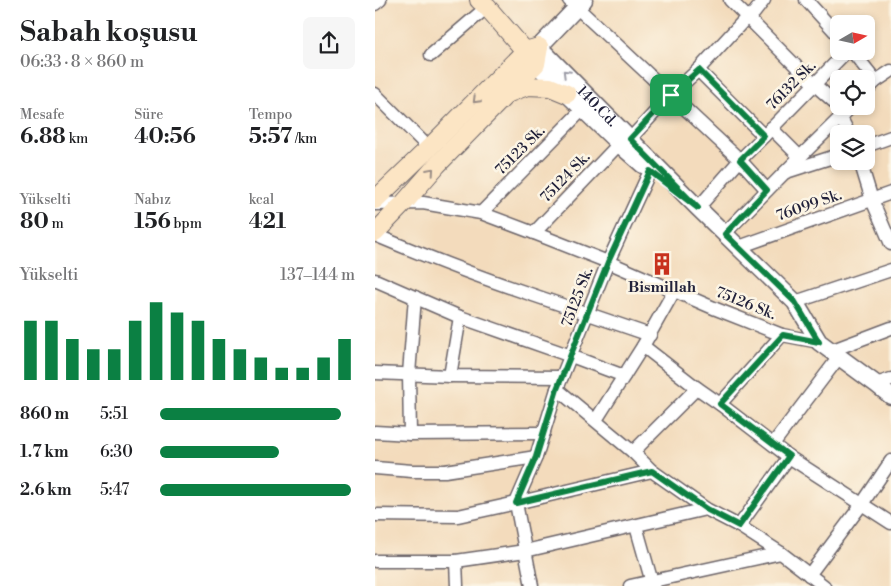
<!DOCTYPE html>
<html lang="tr">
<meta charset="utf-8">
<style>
:root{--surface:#fff;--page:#f6f6f6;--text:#202124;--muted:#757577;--accent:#0b8043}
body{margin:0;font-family:"Libre Bodoni",serif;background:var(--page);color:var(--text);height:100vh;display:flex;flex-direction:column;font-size:19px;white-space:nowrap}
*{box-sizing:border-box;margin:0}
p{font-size:16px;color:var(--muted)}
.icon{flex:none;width:28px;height:28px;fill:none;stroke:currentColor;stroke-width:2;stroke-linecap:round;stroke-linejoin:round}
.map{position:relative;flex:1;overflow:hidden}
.panel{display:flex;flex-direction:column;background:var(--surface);width:375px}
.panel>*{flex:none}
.needle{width:32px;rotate:81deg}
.buttons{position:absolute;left:455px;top:15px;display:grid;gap:10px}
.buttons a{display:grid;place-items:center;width:45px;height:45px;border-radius:8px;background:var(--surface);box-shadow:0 2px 8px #0003;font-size:25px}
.pin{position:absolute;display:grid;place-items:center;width:42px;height:42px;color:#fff;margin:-21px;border-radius:10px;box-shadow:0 2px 8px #0006}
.round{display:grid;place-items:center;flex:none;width:52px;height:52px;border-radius:8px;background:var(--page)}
.headline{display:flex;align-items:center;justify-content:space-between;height:85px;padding:0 20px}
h1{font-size:28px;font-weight:800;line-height:38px}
.metrics{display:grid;grid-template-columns:repeat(3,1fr);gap:8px;height:85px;padding:5px 20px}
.metrics div{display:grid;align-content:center}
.metrics b{font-size:21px;font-weight:800}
.metrics small{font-size:14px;font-weight:400}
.metrics p{font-size:14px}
.chart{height:140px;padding:10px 20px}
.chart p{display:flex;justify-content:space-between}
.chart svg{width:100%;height:90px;margin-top:5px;stroke:var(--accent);stroke-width:6}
ul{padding:0 20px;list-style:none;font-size:16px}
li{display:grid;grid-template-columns:80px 60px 1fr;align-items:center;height:38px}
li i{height:12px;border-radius:6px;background:var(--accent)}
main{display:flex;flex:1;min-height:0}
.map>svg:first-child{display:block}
</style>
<main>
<section class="panel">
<div class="headline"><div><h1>Sabah koşusu</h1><p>06:33 · 8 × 860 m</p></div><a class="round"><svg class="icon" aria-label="share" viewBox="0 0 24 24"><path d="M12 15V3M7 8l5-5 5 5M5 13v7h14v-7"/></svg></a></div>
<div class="metrics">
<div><p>Mesafe</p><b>6.88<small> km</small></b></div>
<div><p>Süre</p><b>40:56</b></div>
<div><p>Tempo</p><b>5:57<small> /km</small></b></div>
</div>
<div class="metrics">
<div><p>Yükselti</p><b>80<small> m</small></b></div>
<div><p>Nabız</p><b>156<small> bpm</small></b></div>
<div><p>kcal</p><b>421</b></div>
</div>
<div class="chart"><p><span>Yükselti</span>137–144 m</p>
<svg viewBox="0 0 160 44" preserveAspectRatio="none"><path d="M5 44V15M15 44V15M25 44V24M35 44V29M45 44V29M55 44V15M65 44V6M75 44V11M85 44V15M95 44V24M105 44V29M115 44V33M125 44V38M135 44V38M145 44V33M155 44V24"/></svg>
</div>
<ul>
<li><b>860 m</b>5:51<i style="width:93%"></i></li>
<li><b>1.7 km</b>6:30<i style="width:61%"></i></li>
<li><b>2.6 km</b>5:47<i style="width:98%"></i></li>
</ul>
</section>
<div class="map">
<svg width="516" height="586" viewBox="0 0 516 586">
<rect width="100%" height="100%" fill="#fcf5e5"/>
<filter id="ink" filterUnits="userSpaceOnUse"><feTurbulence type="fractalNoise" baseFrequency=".02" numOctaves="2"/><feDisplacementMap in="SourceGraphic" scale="10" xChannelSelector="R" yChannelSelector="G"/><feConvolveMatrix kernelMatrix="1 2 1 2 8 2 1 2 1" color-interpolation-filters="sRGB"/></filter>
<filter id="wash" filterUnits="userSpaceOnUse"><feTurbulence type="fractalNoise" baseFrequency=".0096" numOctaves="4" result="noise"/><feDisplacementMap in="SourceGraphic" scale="20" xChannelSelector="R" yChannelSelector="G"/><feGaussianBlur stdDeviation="1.12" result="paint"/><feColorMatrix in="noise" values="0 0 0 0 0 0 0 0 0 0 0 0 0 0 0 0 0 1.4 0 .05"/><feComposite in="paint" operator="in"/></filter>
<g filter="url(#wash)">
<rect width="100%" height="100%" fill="#f3dbbc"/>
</g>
<g filter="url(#ink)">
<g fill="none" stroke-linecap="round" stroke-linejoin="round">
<defs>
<g id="minor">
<polyline points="194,0 365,160 392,190"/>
<polyline points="355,0 440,85 464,106"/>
<polyline points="431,0 464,36"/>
<polyline points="0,4 5,0"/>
<polyline points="477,51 501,81"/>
<polyline points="56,55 112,7"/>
<polyline points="323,70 389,136"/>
<polyline points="491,91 501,81 516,71"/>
<polyline points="0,94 54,148"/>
<polyline points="466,118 474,134"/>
<polyline points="396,128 425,157"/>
<polyline points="255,139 296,95 323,70 372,17 379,13 389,0"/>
<polyline points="491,146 516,137"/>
<polyline points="485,161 497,200 516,244"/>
<polyline points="275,171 233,262 182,389 258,452 277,471 331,509 364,526 406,553 449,586"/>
<polyline points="411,172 464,155"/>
<polyline points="0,204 48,203 106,213 159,233 233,262 341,309 407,335 444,342"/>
<polyline points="323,208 365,160 389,136 472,51"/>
<polyline points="106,213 208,109"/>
<polyline points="159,233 244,144"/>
<polyline points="350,233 425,157 477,106"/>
<path d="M0,235C50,256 101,276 152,293C193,307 234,321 275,335"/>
<polyline points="364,247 516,193"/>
<polyline points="0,280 85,317 196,356 249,376"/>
<polyline points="420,302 516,270"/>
<polyline points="268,346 322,388 345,404 414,457 516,523"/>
<polyline points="455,351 516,328"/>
<polyline points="0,373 75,376 187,377"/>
<polyline points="75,376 85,317"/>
<polyline points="501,384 516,379"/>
<polyline points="345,404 407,335"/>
<polyline points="221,420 268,346 299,291"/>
<polyline points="0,432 35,434 169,433"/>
<polyline points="35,434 34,374 40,297"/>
<polyline points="398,444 464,357"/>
<polyline points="258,452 322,388"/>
<polyline points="0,468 37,471 70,471 161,457"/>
<polyline points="0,515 83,516 141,503 277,471"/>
<polyline points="261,526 278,586"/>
<polyline points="364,526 414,457"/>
<polyline points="0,561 81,561 150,551 331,509"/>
<polyline points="81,561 82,586"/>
<polyline points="434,575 487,504 516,461"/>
<polyline points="157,586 141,503 161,457 182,389"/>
<polyline points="255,586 406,553"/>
</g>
<g id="tertiary">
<path id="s1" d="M209,0L164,47L323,208L420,302L444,342L501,384L516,396"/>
<polyline points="161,64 244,144 268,165"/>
</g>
<g id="secondary">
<polyline points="104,0 112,7 157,59"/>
<polyline points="134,93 152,86 175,87 192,94"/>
<polyline points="0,200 54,148 150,51 164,47"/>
<polyline points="0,233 29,203 62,165 161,64 164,47"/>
</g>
</defs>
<use href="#minor" stroke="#6b6368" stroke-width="15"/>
<use href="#tertiary" stroke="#6b6368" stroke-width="19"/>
<use href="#secondary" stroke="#6b6368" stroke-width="20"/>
<use href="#minor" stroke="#fff" stroke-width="12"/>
<use href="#tertiary" stroke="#fff" stroke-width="16"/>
<use href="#secondary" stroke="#fce5c4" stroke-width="18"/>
</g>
<defs><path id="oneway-chevron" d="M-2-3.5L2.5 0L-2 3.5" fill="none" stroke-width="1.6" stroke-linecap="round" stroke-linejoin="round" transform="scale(1.25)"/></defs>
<use stroke="#9c9ca7" href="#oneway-chevron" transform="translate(191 73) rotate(-135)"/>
<g stroke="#9a8d86">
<use href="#oneway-chevron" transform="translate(101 100) rotate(135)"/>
<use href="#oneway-chevron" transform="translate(56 171) rotate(-49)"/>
</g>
</g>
<g fill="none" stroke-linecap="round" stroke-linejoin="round" filter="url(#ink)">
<defs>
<polygon id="route" points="324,70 389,136 365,160 392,190 350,234 420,302 444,342 408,335 345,404 414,456 364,526 331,509 277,471 141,503 161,457 182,389 233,262 275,171 323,208 255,139 296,95"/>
</defs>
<use href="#route" stroke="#fff" stroke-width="10"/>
<use href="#route" stroke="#0b8043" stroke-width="6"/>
</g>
<defs>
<symbol id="building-bare" viewBox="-9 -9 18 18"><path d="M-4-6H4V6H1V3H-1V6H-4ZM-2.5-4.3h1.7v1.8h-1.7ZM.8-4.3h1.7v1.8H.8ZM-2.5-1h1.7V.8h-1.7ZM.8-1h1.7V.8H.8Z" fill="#c8321e" stroke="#fcf5e5" stroke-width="2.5" paint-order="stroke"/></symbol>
</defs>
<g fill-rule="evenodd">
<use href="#building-bare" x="271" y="248" width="32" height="32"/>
</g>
<g text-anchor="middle" stroke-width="5" stroke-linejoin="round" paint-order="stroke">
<g font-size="15" fill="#22223b" stroke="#fcf5e5">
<text transform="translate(416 85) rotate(-45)" y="5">76132 Sk.</text>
<text dy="5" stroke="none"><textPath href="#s1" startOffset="148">140.Cd.</textPath></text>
<text transform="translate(145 150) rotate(-45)" y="5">75123 Sk.</text>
<text transform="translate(190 177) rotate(-46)" y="5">75124 Sk.</text>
<text transform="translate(434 205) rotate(-19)" y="5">76099 Sk.</text>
<text transform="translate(202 297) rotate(-69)" y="5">75125 Sk.</text>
<text transform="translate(371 303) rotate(22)" y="5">75126 Sk.</text>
</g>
<g font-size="15" font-weight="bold" fill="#22223b" stroke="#fcf5e5">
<text x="287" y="292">Bismillah</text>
</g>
</g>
</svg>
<div class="buttons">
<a><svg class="needle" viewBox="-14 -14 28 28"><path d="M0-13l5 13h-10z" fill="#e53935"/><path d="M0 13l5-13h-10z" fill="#757577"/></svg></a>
<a><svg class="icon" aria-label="locate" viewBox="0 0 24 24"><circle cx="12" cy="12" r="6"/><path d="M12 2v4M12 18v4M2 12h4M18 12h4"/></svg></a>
<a><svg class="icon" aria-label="layers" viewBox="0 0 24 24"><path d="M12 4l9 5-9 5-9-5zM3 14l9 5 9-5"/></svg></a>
</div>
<div class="pin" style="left:296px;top:95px;background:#1e9e55"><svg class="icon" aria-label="arrive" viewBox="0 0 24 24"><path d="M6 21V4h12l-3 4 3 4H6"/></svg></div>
</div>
</main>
